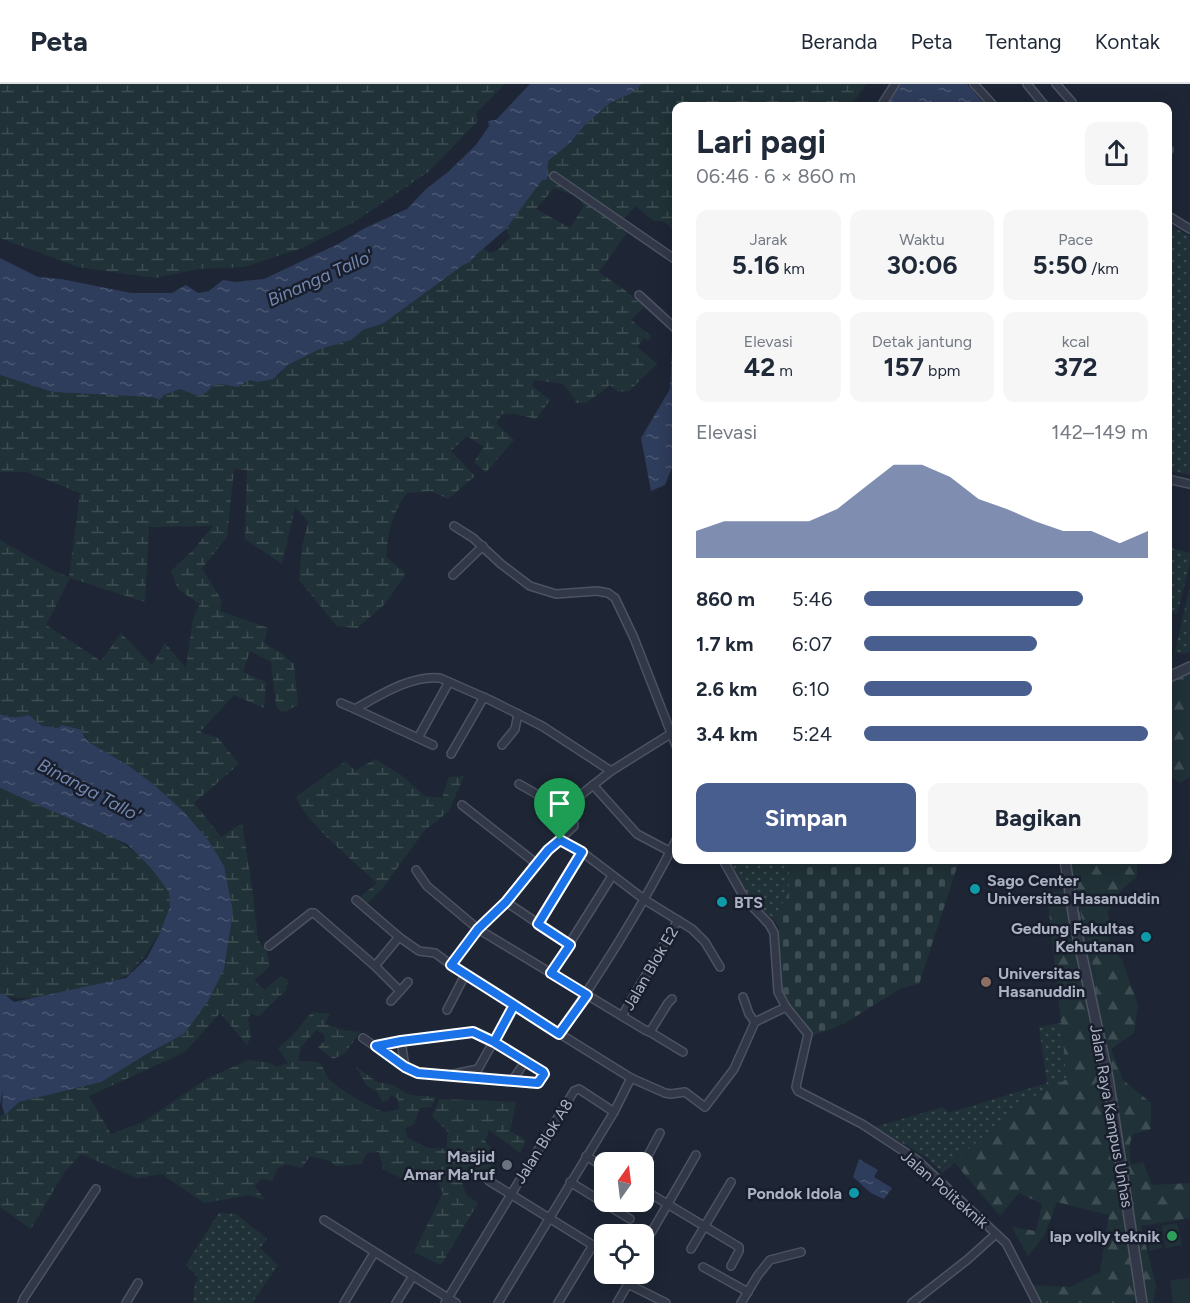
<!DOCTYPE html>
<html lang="id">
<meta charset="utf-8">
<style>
:root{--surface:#fff;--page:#f6f6f7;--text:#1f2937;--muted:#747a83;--line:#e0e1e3;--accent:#485e8f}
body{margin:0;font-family:Figtree,sans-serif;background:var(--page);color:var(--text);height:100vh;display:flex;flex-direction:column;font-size:22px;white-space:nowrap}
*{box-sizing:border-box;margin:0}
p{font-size:20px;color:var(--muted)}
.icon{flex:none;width:33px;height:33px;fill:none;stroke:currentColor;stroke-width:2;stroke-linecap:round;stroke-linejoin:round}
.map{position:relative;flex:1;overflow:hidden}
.drawer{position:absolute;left:672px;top:18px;width:500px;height:762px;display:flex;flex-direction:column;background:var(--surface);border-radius:12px;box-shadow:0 3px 15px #0003}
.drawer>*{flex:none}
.needle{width:39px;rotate:14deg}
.tools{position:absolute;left:594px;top:1068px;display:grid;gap:12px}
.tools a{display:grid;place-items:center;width:60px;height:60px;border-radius:12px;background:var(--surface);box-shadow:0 3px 15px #0003;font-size:30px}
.pin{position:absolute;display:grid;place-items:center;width:51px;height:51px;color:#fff;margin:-62px -26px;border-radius:50% 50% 50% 0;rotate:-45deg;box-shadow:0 0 6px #0007}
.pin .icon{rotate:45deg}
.round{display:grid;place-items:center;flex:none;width:63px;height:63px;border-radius:12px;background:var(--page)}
.summary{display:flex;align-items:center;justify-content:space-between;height:102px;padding:0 24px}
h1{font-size:33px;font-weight:700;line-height:45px}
.metrics{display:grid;grid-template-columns:repeat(3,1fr);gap:9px;height:102px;padding:6px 24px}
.metrics div{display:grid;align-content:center;border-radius:12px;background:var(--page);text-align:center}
.metrics b{font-size:26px;font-weight:700}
.metrics small{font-size:16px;font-weight:400}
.metrics p{font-size:16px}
.chart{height:168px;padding:12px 24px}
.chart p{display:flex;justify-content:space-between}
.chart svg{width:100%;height:108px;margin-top:6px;fill:var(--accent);opacity:.7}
.cta{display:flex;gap:12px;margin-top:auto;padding:12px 24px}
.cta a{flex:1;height:69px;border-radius:12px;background:var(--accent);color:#fff;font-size:24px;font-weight:700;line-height:69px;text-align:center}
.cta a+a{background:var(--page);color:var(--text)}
ul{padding:0 24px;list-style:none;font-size:20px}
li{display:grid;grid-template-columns:96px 72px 1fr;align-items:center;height:45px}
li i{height:15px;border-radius:8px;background:var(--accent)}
header{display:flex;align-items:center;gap:36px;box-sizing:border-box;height:84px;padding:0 30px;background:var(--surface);border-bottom:2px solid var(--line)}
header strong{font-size:28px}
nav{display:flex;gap:33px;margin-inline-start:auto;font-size:21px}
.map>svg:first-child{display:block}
</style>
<header>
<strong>Peta</strong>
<nav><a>Beranda</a><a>Peta</a><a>Tentang</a><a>Kontak</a></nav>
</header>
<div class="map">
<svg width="1190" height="1219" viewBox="0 0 1190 1219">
<defs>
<pattern id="grass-dots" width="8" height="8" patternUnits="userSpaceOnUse" patternTransform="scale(1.5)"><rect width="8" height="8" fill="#203237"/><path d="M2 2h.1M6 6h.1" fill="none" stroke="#3e4d52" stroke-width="1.8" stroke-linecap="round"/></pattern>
<pattern id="forest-firs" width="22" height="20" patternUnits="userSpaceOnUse" patternTransform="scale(1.5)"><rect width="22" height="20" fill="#203237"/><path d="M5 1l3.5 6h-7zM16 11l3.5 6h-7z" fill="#3e4d52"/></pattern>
<pattern id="wetland-marsh" width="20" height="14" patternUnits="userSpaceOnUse" patternTransform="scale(1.5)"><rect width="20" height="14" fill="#203237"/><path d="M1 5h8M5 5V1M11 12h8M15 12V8" fill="none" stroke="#3e4d52"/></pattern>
<pattern id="cemetery-stones" width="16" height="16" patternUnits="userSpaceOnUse" patternTransform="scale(1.5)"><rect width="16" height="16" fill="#203237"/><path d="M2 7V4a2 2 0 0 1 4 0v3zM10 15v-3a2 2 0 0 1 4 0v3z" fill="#3e4d52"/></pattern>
<pattern id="water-ripples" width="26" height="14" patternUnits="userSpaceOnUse" patternTransform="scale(1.5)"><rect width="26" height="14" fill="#2f3d5c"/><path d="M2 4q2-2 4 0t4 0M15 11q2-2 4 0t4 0" fill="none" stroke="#4a5772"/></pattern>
</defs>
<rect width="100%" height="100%" fill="#1e2636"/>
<g fill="url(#grass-dots)">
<polygon points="1167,139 1190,153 1190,391 1167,386"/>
<polygon points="1167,463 1190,469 1190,479 1177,530 1167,528"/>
<polygon points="1190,502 1190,567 1184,570 1175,568"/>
<path d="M728,776H789V808L774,835C747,820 742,802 728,776Z"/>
<polygon points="1061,939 1067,995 1018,1021 943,1089 926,1073 875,1043 943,1023 948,1029 1047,999 1039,943"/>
<polygon points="219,1129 236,1130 267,1155 260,1164 278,1181 252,1219 193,1219 195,1200 198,1193 186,1181 187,1179"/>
</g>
<g fill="url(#forest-firs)">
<polygon points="1190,587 1190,693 1180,699 1167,690 1167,600"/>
<polygon points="1072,776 1137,776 1137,793 1122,805 1108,827 1110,862 1122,876 1138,921 1134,949 1111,965 1123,996 1151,1019 1151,1045 1133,1050 1129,1062 1131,1081 1143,1078 1152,1101 1190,1099 1190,1134 1141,1142 1156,1202 1153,1219 1132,1216 1132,1219 1041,1219 1031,1201 1070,1203 1100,1188 1109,1131 1057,1118 1044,1152 1028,1172 1012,1143 1036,1147 1042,1120 1019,1109 1000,1132 954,1078 1018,1021 1067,995 1047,809 1074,805 1111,960 1075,805 1072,788"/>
</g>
<g fill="url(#wetland-marsh)" fill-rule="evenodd">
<polygon points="0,0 505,0 476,29 478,37 428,88 354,138 302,164 244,183 198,185 156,194 78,183 0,154"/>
<path d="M642,0H866L851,22H676V150L664,137H654L635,122L621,138L629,146L599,188L626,207L644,223L631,236L651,252L648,257L644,254L637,263L657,280L629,307L618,308L610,301L586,319H575V315L563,300L534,296L532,302L550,316L536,335L515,330H502L496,339L514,356L486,388L474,378L484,363L467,352L451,367L475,392L448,415L431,407L407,409C392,428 388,449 386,473L406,490L385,520L357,544L337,542L299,496L302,464L308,438L295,423L282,480L245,455L247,386L234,385L227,453L202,484L222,517L220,527L268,544L264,559L281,569L294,580L298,621L282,629L276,622L271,578L250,567L243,588L266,598L264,624L234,611L200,648L218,654L239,680L194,719L221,753L242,739L252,803L258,856L266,866L270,882L254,897L265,906L281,892L288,896L286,906L258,933L251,929L248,935L251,952L247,961L220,929L185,968L89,1012L111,1050L143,1038L208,994L249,976L270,979L277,983L288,979L278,964L292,952L312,928L330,930L325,940L343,946L360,948L344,970L333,975L318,963L325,957L324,950L316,946L301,963L298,977L318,978C324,983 324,987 328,994C332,1001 376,1028 385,1028C389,1028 395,1026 399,1025L398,1015L390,1011L388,1016L382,1018L377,1008L366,1001L356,983L377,998L392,1001L410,1011L436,1013L431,1023L420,1024L414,1040L405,1045L408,1054L428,1064L446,1065L448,1048L432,1032L440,1015L516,1018L510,1047L524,1055L525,1059L520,1069L489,1046L485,1057L497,1070L483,1099L471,1094L462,1098L466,1111L478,1119L441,1181L414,1168L443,1109L435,1093L423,1088L413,1100L383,1085L379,1068L367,1069L361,1080L336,1082L330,1077L310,1072L302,1084L286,1080L277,1085L272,1097L261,1095L255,1102L265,1116L249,1111L204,1119L162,1090L137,1094L81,1070L63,1090L31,1145L0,1123V1032L19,1018L99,998L184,950L227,853L233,828L208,756L184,728L153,700L129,682L90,659L84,653L82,646L62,641L58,644L42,642L29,631C19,634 9,634 0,630V456L56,488L69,493L80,409L27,388H0V291L53,308L152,313L160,316L164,311L180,305L198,312L207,308L212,302L219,300L237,303L249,296L258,298L278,292L288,281L320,265L351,256L363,246L384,239L463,180L470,178L483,164L490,169L498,166L510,153L506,145L546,89L548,77L570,59L585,41L610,19L632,9ZM554,104L576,112L584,122L570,144L536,125ZM213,442L194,465L171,487L178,505L200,520L193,535L186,584L165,559L152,581L121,549L101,577L46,541L70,494L145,518L149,443Z"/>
<path d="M375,675L401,691L425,712L442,714L449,693L464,692L449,727L425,746L382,805L362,824L360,813L377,799C356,779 305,738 296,713L346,677L355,687Z"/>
<path d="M0,705C62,725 139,753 172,812L166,839L143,874L128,891L88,907L37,914H20L0,910Z"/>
</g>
<polygon fill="url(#cemetery-stones)" points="789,776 932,776 958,780 919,900 901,904 845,939 811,953 803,934 795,928 782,908 779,843 774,835 789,808"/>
<g fill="#203237">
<polygon points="1177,1139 1182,1161 1166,1164 1162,1142"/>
<polygon points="1158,1144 1162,1164 1150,1167 1146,1146"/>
<polygon points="1190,1194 1190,1219 1173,1219 1170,1196"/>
</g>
<g fill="url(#water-ripples)">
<polygon points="530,0 642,0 632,9 610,19 585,41 570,59 548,77 547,96 542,96 506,145 477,170 470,178 463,181 384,239 363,246 351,256 320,265 288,281 273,295 258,298 249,296 238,303 219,300 212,302 207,308 198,312 180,305 164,311 160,316 152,313 53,308 0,291 0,174 38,193 61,195 131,209 172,209 186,201 198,209 209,207 223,196 235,198 264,195 338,160 365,144 407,125 426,105 448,88 476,61 489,42 488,37 496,36"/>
<polygon points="899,0 967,0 986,22 886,22"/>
<polygon points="676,256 676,374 665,401 651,407 641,354 670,305 672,263"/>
<path d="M0,630C9,634 19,634 29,631L42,642L58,644L62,641L82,646L84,653L90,659L129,682L153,700L184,728L208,756L224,782L233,828L224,885L208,917L184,950L147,970L101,998L19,1018L5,1031L2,1022L3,1006L0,1021V910H4L14,918L126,894L147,874L160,849L170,823L169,808L151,784L127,760L0,704Z"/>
<polygon points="859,1075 878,1086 874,1093 892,1104 884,1115 871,1109 853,1093"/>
</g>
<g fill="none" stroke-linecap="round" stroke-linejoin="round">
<defs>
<g id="minor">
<polyline points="974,0 994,22"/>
<polyline points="1027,0 1045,22"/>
<polyline points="1056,0 1072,18 1068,22"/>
<polyline points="881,22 895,0"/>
<polyline points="1167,68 1169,66"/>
<polyline points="554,92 676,176"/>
<polyline points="1167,131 1190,145"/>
<polyline points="639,211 676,245"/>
<polyline points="1167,395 1190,400"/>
<polyline points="454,442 473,454 501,480 530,502 556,510 597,507 608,509 615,514 634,554 676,662"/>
<polyline points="453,491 483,462"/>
<path d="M341,619L355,625C380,611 411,591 440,594L490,616L542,642L611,687L563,725"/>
<polyline points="355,625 433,661"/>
<polyline points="418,654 449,598"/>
<polyline points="502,661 515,645 518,630"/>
<polyline points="451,670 484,613"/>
<polyline points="611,687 672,649"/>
<polyline points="593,701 637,750 671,768"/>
<polyline points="462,721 537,780"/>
<polyline points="560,756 582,768 645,816 692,845 705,858 720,883"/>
<polyline points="723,776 745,815 769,840 774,849 778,908 786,923 808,950 797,998 796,1003 798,1007 862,1040 917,1076 1006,1159 1037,1219"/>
<polyline points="416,786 427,802 478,845 645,946 650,948 668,919 672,915"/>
<polyline points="356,816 399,853"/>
<polyline points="506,818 570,861"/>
<polyline points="538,840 582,768"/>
<polyline points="269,862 311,829 314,829 375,882 399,853 419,867 435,869 465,891 631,994 665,1009 671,1010 685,1008 705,1023 734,985 755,938 786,923"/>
<polyline points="451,881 478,845 506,818 548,766 574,742 574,740 563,729 563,725 519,700"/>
<polyline points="375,882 400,907 408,898"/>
<polyline points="551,889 612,792"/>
<polyline points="743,913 749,930 755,938"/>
<polyline points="391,917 400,907"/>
<polyline points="447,926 465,891"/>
<polyline points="622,932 678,836"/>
<polyline points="650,948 683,968"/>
<path d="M559,950C601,887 642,824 676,756"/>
<polyline points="363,954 405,983 418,989 537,1000 544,991 543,988 475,948 401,957 376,962"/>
<polyline points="401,957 405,983"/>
<polyline points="454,990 478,985"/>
<polyline points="473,994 514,921"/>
<polyline points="512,997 525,978"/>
<polyline points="586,1072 604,1083"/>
<polyline points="644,1079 660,1049"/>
<polyline points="489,1097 604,1168"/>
<polyline points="570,1098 630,1135"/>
<polyline points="644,1106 739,1163 739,1167 731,1182"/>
<polyline points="324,1136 456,1219"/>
<polyline points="651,1149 696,1071"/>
<polyline points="691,1165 731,1098"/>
<polyline points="703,1183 748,1208"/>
<polyline points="628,1200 666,1219"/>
<polyline points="22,1219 24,1214 96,1105"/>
<polyline points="126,1219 138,1199"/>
<polyline points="344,1219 374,1169"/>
<polyline points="396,1219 413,1192"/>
<polyline points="445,1219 574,1007 579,1005 614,1028"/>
<polyline points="498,1219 614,1028 631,994"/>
<polyline points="558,1219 593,1161"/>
<polyline points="617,1219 628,1200 629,1190"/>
<polyline points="741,1219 758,1191 770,1176 801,1168"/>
<polyline points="912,1219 967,1176 996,1150"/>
</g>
<g id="tertiary">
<polyline points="1167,594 1190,583"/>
<polyline points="1065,776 1074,835 1108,994 1142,1219"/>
</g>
</defs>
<use href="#minor" stroke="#4c5362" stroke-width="10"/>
<use href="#tertiary" stroke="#4c5362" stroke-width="12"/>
<use href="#minor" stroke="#323847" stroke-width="7"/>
<use href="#tertiary" stroke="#323847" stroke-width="9"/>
</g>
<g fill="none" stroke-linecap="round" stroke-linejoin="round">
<defs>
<polyline id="route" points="560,756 548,766 506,818 478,845 451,881 514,921 494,958 473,948 401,957 376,962 405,983 418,989 538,999 544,990 543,988 494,958 514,921 559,950 587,911 551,889 570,861 538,840 582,768 560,756"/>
</defs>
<use href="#route" stroke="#fff" stroke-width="12"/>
<use href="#route" stroke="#1a73e8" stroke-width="8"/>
</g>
<g fill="#0f9aa8" stroke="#181e2b" stroke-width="2">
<circle cx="975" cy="805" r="6"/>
<circle cx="722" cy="818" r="6"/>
<circle cx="1146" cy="853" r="6"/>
<circle cx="854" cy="1109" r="6"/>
</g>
<circle fill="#8d6e63" stroke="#181e2b" stroke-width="2" cx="986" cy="898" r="6"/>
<circle fill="#6b7280" stroke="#181e2b" stroke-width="2" cx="507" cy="1081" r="6"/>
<circle fill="#2e9e5b" stroke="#181e2b" stroke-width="2" cx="1172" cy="1152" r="6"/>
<g text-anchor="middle" stroke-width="5" stroke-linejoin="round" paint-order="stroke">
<g font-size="16" font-weight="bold" fill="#acb2c4" stroke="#181e2b" text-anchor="end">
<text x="987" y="802" text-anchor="start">Sago Center<tspan x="987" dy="18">Universitas Hasanuddin</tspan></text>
<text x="734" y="824" text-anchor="start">BTS</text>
<text x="1134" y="850">Gedung Fakultas<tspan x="1134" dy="18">Kehutanan</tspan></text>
<text x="998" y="895" text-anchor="start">Universitas<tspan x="998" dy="18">Hasanuddin</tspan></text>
<text x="495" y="1078">Masjid<tspan x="495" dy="18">Amar Ma'ruf</tspan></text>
<text x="842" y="1115">Pondok Idola</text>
<text x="1160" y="1158">lap volly teknik</text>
</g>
<g font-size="16" fill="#acb2c4" stroke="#181e2b">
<text transform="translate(650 884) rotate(-60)" y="6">Jalan Blok E2</text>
<text transform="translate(1112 1032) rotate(80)" y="6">Jalan Raya Kampus Unhas</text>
<text transform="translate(543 1057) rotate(-58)" y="6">Jalan Blok A8</text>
<text transform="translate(945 1105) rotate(41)" y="6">Jalan Politeknik</text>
</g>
<g font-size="18" font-style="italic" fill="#7386ae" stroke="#181e2b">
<text transform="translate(320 194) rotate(-24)" y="6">Binanga Tallo'</text>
<text transform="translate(89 706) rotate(28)" y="6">Binanga Tallo'</text>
</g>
</g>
</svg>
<div class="tools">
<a><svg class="needle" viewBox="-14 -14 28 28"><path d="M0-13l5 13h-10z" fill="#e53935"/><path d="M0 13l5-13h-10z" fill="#747a83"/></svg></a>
<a><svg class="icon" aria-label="locate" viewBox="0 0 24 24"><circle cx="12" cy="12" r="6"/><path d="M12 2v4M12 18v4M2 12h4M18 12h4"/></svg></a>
</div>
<div class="pin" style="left:560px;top:756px;background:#1e9e55"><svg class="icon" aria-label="arrive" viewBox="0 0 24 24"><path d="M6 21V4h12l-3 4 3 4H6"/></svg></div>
<section class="drawer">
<div class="summary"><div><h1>Lari pagi</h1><p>06:46 · 6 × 860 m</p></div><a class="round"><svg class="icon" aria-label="share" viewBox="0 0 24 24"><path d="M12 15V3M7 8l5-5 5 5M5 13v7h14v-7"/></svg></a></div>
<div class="metrics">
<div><p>Jarak</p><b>5.16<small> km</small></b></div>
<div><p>Waktu</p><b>30:06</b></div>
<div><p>Pace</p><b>5:50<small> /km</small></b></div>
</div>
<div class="metrics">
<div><p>Elevasi</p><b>42<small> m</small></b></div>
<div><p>Detak jantung</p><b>157<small> bpm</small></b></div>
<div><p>kcal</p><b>372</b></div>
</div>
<div class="chart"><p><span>Elevasi</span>142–149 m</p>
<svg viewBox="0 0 160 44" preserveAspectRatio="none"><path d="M0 44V33L10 29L20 29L30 29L40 29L50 24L60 15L70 6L80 6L90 11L100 20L110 24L120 29L130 33L140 33L150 38L160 33V44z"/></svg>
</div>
<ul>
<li><b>860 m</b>5:46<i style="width:77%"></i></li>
<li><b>1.7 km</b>6:07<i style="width:61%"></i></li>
<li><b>2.6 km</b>6:10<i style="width:59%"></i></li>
<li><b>3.4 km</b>5:24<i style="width:100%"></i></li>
</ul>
<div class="cta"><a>Simpan</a><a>Bagikan</a></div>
</section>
</div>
